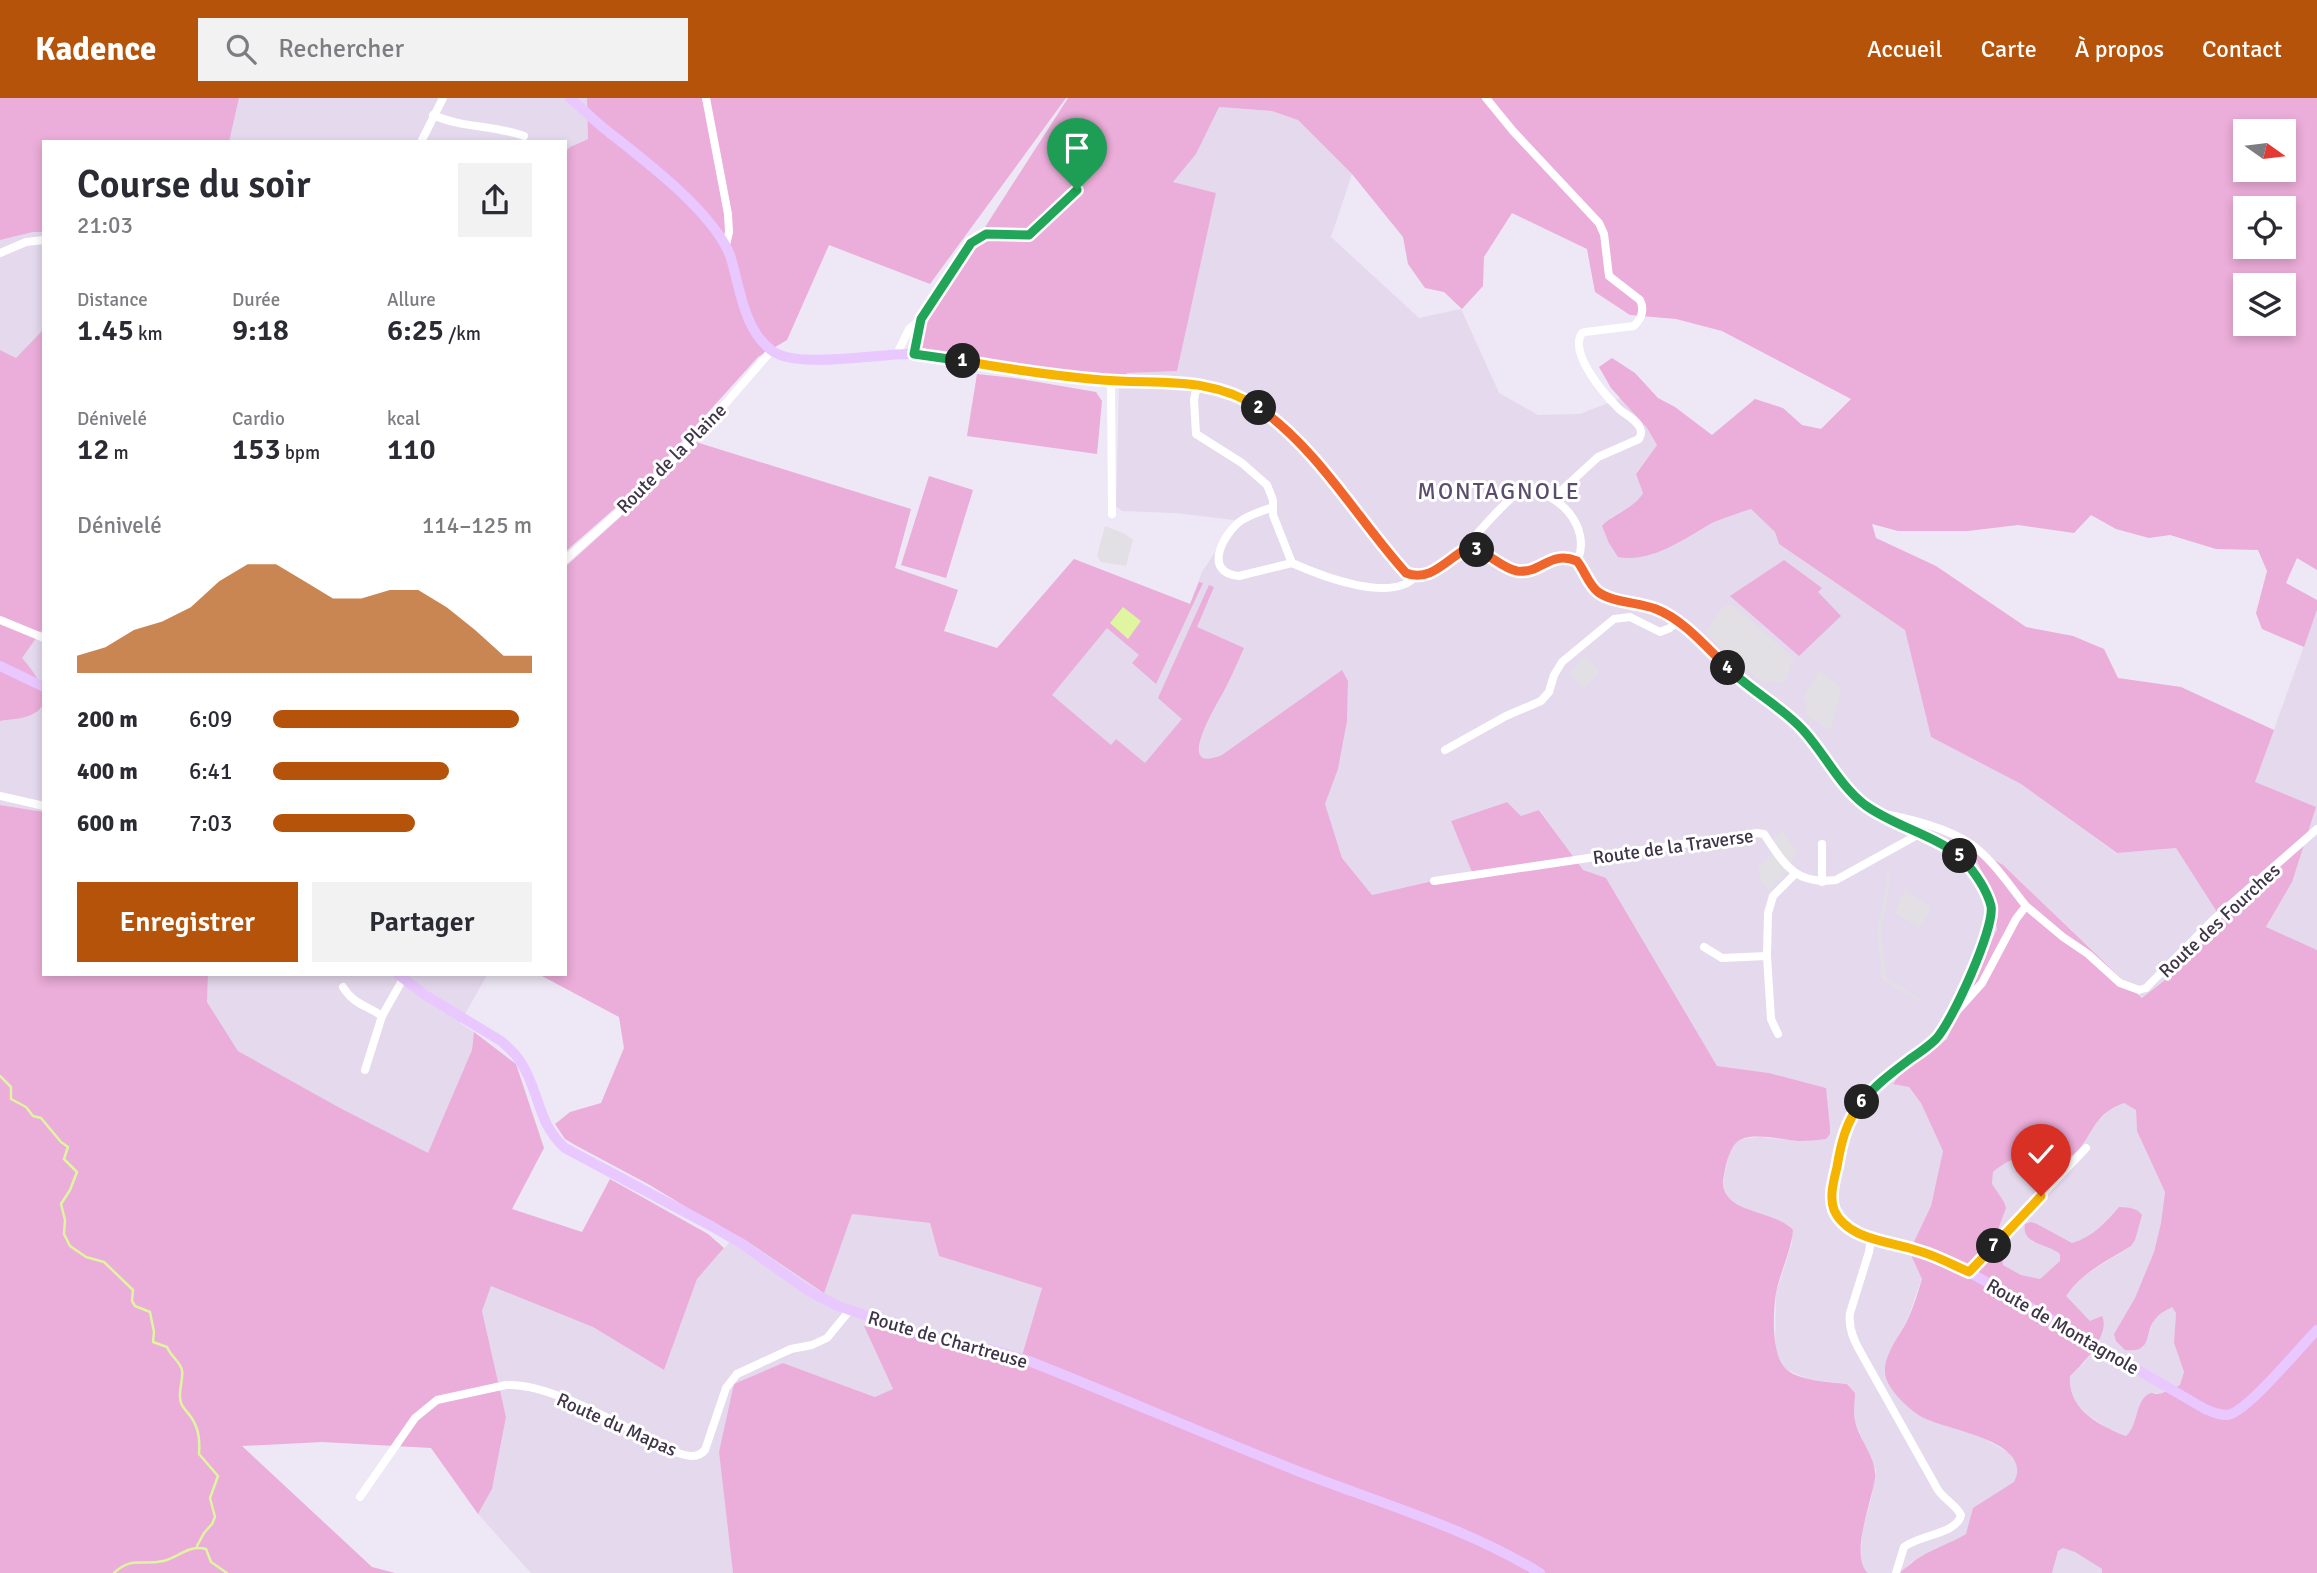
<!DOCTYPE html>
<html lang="fr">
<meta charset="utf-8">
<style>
:root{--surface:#fff;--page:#f2f2f3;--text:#2b2b33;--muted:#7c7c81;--accent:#b45309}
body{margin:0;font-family:Signika,sans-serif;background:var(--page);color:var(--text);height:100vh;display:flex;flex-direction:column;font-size:26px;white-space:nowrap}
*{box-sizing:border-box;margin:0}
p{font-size:23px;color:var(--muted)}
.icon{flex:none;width:38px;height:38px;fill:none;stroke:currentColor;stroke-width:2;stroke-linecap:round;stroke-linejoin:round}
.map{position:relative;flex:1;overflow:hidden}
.side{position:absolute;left:42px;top:42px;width:525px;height:836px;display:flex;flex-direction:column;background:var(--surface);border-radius:0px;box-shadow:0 4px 10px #0003}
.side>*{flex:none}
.needle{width:46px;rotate:104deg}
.buttons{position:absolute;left:2233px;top:21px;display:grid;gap:14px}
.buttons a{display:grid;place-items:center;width:63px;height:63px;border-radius:0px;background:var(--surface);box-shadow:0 4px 10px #0003;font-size:35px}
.pin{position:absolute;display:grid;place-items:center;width:60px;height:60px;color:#fff;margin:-72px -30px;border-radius:50% 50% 50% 0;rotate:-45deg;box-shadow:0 0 7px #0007}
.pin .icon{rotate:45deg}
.km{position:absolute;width:35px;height:35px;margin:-18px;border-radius:50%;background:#222;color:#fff;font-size:19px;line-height:35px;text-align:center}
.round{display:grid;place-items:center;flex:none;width:74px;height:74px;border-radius:0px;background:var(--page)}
.overview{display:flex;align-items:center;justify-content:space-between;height:119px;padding:0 35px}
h1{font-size:38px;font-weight:600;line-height:52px}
.figures{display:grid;grid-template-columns:repeat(3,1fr);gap:10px;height:119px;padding:7px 35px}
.figures div{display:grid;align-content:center}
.figures b{font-size:30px;font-weight:600}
.figures small{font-size:19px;font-weight:400}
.figures p{font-size:19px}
.chart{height:196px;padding:14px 35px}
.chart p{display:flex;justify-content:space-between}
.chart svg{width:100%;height:126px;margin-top:7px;fill:var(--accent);opacity:.7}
.primary-button{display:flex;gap:14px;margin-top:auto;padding:14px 35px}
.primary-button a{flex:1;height:80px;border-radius:0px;background:var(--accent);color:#fff;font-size:28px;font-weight:600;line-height:80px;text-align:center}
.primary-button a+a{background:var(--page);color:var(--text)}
ul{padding:0 35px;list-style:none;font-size:23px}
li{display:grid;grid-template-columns:112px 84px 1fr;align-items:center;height:52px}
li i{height:18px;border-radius:9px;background:var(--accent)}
header{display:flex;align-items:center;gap:42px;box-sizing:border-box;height:98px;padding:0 35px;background:var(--accent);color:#fff}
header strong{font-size:33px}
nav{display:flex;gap:38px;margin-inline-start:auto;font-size:24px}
.search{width:490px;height:63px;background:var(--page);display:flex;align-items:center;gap:18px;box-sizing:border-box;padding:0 24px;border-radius:0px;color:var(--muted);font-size:26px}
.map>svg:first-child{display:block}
</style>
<header>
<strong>Kadence</strong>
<div class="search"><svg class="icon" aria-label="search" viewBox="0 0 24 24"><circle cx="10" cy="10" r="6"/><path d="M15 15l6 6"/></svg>Rechercher</div>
<nav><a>Accueil</a><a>Carte</a><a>À propos</a><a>Contact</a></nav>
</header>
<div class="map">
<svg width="2317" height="1475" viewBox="0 0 2317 1475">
<rect width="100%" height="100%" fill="#eee7f5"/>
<g fill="#e4d9ed">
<polygon points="239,0 587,0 588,41 570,49 565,54 565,44 229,44"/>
<polygon points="1218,9 1272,13 1298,22 1352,76 1331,139 1419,220 1461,211 1499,295 1538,317 1580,316 1621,300 1647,330 1657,347 1636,375 1643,395 1639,403 1610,420 1692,436 1718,422 1751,411 1775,434 1779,446 1905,532 1931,639 2021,686 2116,755 2176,750 2224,825 2169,879 2143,900 2003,767 1970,749 1988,787 1997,831 1947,941 1901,976 1893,985 1909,989 1921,1005 1943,1053 1931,1108 1911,1150 1911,1157 1922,1180 1908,1220 1889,1255 1925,1321 1979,1338 2009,1355 2017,1365 2018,1378 2015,1384 1974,1410 1966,1436 1949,1447 1923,1457 1911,1464 1907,1470 1897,1475 1868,1475 1864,1473 1860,1461 1863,1429 1872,1397 1876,1372 1854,1322 1855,1295 1847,1286 1808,1281 1790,1273 1784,1270 1775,1252 1776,1195 1792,1145 1789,1127 1752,1114 1734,1104 1725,1096 1722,1090 1729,1056 1735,1045 1740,1041 1760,1039 1800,1043 1826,990 1769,975 1717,968 1606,780 1583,773 1540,712 1521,718 1506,704 1451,723 1473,774 1372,797 1342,760 1325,706 1338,671 1347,623 1348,583 1342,572 1145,715 878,690 1074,461 1190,506 1202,474 1217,451 1226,432 1235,422 1175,415 1122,413 1116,408 1119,289 1125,281 1126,275 1176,273 1216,95 1173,84 1196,56"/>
<polygon points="33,134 44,134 44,226 41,234 16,260 0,252 0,142"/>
<polygon points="2317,512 2317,852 2266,830 2292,784 2255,684"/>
<polygon points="44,529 44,597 43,591 22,560"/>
<polygon points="44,605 44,714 0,707 0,623 23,619 36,615"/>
<polygon points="208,877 487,877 460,925 474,934 472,952 429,1056 340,1010 238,953 207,904"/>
<polygon points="2124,1005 2136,1012 2137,1033 2165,1094 2161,1125 2154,1154 2135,1200 2114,1236 2143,1250 2155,1219 2172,1209 2176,1215 2174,1245 2184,1274 2180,1287 2160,1296 2153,1295 2143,1302 2131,1334 2126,1338 2109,1331 2089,1318 2074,1303 2069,1290 2070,1278 2084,1265 2102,1235 2065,1198 2072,1188 2087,1176 2131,1148 2119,1109 2096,1134 2084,1142 2072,1145 2037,1126 2031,1143 2055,1151 2060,1156 2060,1163 2040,1181 2021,1177 2003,1167 1999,1129 2006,1110 1992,1086 1993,1074 2002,1065 2021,1059 2040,1057 2065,1061 2076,1054 2099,1022 2112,1010"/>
<polygon points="852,1116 930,1125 939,1158 1042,1190 1021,1261 865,1229 893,1291 876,1299 783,1265 719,1354 733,1475 531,1475 478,1416 492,1391 506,1319 482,1213 491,1188 593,1229 664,1272 697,1181 736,1137 747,1143"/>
<polygon points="2063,1450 2075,1454 2102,1471 2102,1475 2052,1475 2058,1453"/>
</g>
<g fill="#ebadd9" fill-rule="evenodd">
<polygon points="0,0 239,0 229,44 44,44 44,134 33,134 0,142"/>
<polygon points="587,0 1066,0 930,186 829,147 787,242 758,259 646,383 565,454 565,54 570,49 588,41"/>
<path d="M1068,0H2317V472L2297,460L2286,485L2317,502V512L2304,549L2262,531L2256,515L2267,473L2258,452L2216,451L2170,437L2149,440L2116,431L2091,417L2074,435L2018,427L1968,433H1898L1872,426L1876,440L1936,468L2026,529L2073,538L2104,551L2118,580L2181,589L2274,632L2255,684L2316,709L2292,784L2266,829L2317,852V1475H2102V1471L2075,1454L2063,1450L2058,1453L2052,1475H1897C1907,1471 1911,1464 1920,1459C1935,1450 1951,1445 1966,1436L1973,1410L2014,1384C2035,1344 1949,1332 1926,1321C1912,1315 1886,1291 1885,1275C1884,1255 1900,1238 1908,1221C1914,1208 1918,1194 1922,1181L1911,1157V1150L1931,1108L1943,1053L1921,1005L1909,989L1893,986L1900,976L1947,941L1997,831L1988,787L1970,748L2003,767L2142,900L2169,879L2224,825L2176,750L2117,755L2021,686L1931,639L1905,532L1779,446L1775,434L1751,411C1739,415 1726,419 1714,424C1684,440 1654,465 1618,459L1609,445L1602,428C1614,415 1635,410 1643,395L1636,376L1657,347L1647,330L1611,290L1599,269L1612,260L1635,275L1658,300L1675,309L1712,337L1755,301L1783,310L1802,327L1821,331L1851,301L1722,233L1676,221L1630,217L1595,194L1587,151L1512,115L1484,159L1483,188L1462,211L1444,194L1425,190L1408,166L1403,139L1352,76L1298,22L1272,13L1219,9L1196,56L1173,84L1216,95L1177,273L1127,275L1125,281L929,258L921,250L926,221ZM2245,33H2284V72H2245ZM2245,110H2284V149H2245ZM2245,187H2284V226H2245ZM2124,1005L2136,1012L2137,1033L2165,1094L2161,1125L2154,1154L2135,1200L2114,1236L2116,1243L2125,1252C2155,1255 2142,1234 2157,1219C2160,1215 2167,1212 2172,1209L2176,1215L2174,1245L2184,1274L2180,1287C2174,1290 2165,1295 2158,1296C2152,1296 2153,1293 2147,1297C2135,1306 2138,1328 2126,1338C2100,1328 2067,1311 2070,1278C2082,1267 2111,1236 2102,1218L2090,1223L2066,1198C2081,1175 2108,1162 2131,1148L2135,1142L2142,1117C2136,1109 2129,1110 2119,1109C2105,1125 2093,1139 2072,1145L2037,1126L2031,1124L2025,1126C2021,1147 2048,1145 2060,1156V1163L2040,1181L2021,1177L2003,1167L1999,1129L2006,1110L2004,1104L1992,1086L1993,1074C2007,1061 2025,1056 2044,1058C2050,1058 2060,1062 2066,1060C2080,1057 2089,1034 2098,1023C2105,1014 2113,1009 2124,1005Z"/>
<path d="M44,226V529L22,560C34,574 58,604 33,616C23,621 11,621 0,623V252L16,260L41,234Z"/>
<polygon points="977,276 1014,280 1096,294 1102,303 1097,356 967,338"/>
<path d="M696,344L911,411L895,470L958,492L944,533L997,550L1074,461L1190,506L1199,484L1203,485L1156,586L1132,565L1139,557L1107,530L1052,597L1111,647L1116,641L1145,665L1182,621L1158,600L1209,487L1214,489L1197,529L1244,550C1238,563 1232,577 1225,591C1219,603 1171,678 1222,657L1342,572L1348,583L1347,623L1338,671L1325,706L1342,760L1372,797L1472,774L1451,723L1507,704L1521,718L1539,712L1583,772L1606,780L1717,968L1769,975L1826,990L1830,1030V1036L1826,1041C1817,1042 1807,1043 1798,1043C1783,1042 1746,1032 1735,1046C1728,1055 1726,1067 1724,1077C1721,1089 1724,1097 1735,1105C1750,1115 1783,1119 1793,1132C1791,1154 1780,1174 1776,1195C1773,1214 1771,1255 1785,1270C1797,1283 1830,1284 1847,1286L1855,1295C1855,1304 1853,1315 1855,1323C1859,1342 1877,1360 1875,1380C1872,1403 1849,1458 1868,1475H733L719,1354L734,1286L783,1265L875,1299L893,1291L864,1228L1021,1261L1042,1190L939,1158L930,1125L852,1116L824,1195L747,1143L701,1118L648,1086L575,1047L565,1041L555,1026L570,1014L601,1005L624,950L619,919L540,877H565V469L657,386Z"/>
<polygon points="929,378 973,392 946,480 901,467"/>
<polygon points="1784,462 1822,490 1818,494 1841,518 1799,558 1730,498"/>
<polygon points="0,707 44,714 44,877 208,877 207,904 238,953 340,1010 428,1055 472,952 474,934 516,966 544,1050 512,1111 582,1134 610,1081 708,1136 724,1150 697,1181 664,1272 593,1229 491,1188 482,1213 506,1319 492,1391 478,1416 431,1350 322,1344 242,1348 372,1469 395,1475 0,1475"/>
</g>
<g fill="#e2dfe5">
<polygon points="1105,428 1125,436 1133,442 1126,468 1101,464 1097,458"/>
<polygon points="1732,506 1795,561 1790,567 1788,578 1783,585 1759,583 1705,535 1723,508"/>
<polygon points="1585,557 1600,573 1585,591 1571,577 1571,573"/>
<polygon points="1819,572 1841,590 1831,633 1805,616 1806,605 1803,599"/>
<polygon points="1782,732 1797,754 1784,777 1768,793 1761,783 1758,768 1770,758 1774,739"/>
<polygon points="1889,771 1890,786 1881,835 1886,880 1923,903 1922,905 1882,881 1877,835 1887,784 1886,772"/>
<polygon points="1904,792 1932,809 1920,830 1895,815"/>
</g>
<polygon fill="#dff5a0" points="1123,509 1141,523 1128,541 1110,525"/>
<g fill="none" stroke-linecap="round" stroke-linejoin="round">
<g stroke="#dff5a0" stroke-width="2.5">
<path d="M0,978L11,989V1001L26,1009L33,1018L41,1020L61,1044L68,1049L64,1061L77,1074L70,1092L61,1106L65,1122L64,1136L70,1148L86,1159L104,1164L133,1192L132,1203L135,1208L150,1214L154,1234L153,1244L167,1249C171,1259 179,1262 182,1272C184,1282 177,1294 181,1305C183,1310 188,1315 191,1319C199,1331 200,1342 199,1356L218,1378L210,1400L215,1419L212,1426L204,1435L197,1448"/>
<path d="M114,1475C132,1458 141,1468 163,1463C178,1460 189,1446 206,1451L211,1464L227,1475"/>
</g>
<g stroke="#fff" stroke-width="8">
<polyline points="706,0 728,116 729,134 726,147"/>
<path d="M1486,0L1513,33L1599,125L1604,136L1609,178L1640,202C1645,212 1641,221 1634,228L1585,234L1582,235C1568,255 1605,297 1619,311C1626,317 1637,322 1640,330C1642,335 1641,336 1639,341L1598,359L1561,393L1557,402"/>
<path d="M433,17C462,30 495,27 524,38"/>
<polyline points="421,44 443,0"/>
<polyline points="0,155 26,144 44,142"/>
<polyline points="897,256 909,231 921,221 971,145 987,136 1029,137 1077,92"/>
<polyline points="914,256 921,221"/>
<polyline points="1111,283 1112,416"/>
<path d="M1197,286L1194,302L1196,336L1242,365L1267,387L1273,402V417L1292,465C1321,478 1392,506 1416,478"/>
<path d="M1273,409C1263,413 1251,416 1242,422C1223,435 1202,475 1239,478L1292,465"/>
<path d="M1466,451C1472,440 1513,394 1523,393C1557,390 1593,430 1577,463"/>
<polyline points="565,462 648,388 719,313 771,253"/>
<polyline points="0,522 44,540"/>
<polyline points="1445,652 1506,618 1541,603 1549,594 1554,577 1562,564 1614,521 1630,519 1660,534 1670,530 1677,524"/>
<polyline points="0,698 44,708"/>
<path d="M1883,716C1909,720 1949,731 1971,746C1993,762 2009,787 2026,808"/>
<polyline points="1822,746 1822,784"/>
<path d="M1434,783L1757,735L1764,736C1785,767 1795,787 1836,782L1921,735"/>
<polyline points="1704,849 1722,860 1767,858"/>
<path d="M343,889C353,906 366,907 382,918"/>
<polyline points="1956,914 1982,885 2016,821 2026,808 2063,839 2088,856 2120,885 2139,892 2146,890 2214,821 2317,731"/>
<polyline points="1778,936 1771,921 1767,858 1768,815 1773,798 1795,776"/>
<polyline points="365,972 382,918 403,881"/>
<path d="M1871,1140L1869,1154L1850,1215C1848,1230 1854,1243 1861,1255L1938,1392C1945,1402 1956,1407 1961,1417C1957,1436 1919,1437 1904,1449L1896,1475"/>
<polyline points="1969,1174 2086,1050"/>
<path d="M360,1399L415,1320L437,1302L506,1287C553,1284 633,1335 678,1355C688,1358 697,1361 705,1352L726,1290L737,1276L791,1251L812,1247L827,1240L850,1212"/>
</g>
<g stroke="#e9c7ff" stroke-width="10">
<path d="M570,0C582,10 593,22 606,32C644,62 711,112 730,157C740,189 743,230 771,252C795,272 879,255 912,256C931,257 950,262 969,264C1002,270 1035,275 1069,279C1091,281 1114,283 1137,284C1167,284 1198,282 1226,293C1302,322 1353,417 1406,475C1430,486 1447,461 1466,451C1487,450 1499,471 1520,473C1539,475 1556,450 1576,462C1587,470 1588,487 1600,495C1615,506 1648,505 1668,516C1695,533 1715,559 1738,580C1756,596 1777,608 1795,624C1821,648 1836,683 1864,705C1904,738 1957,737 1983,789C1987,798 1992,807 1991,817C1990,839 1950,925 1936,941C1927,950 1917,956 1907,963C1868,992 1848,1013 1838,1062C1836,1075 1831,1090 1832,1103C1836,1140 1893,1144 1920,1153C1937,1159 1953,1167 1969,1174L2205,1311C2213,1314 2222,1319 2231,1316C2252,1308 2299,1250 2317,1232"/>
<polyline points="0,568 44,589"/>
<path d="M399,877L425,897L501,943C508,949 515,955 520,963C540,992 536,1024 565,1050L713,1129L742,1146L807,1192L838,1208L914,1234L1000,1254L1029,1263C1120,1299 1209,1338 1300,1374C1380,1405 1467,1430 1540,1475"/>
</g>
</g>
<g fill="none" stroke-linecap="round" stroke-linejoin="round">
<defs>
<polyline id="split-1" points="963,263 914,256 921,221 971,145 986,136 1029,137 1077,92"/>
<path id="split-2" d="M963,263C1009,271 1055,278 1102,282C1156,287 1211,277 1259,310"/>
<path id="split-3" d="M1259,310C1319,352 1358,422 1406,475C1430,485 1447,461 1466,451L1477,452"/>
<path id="split-4" d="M1477,452C1491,457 1502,470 1517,473C1542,476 1549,452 1577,463C1585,473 1588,486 1598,494C1613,505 1639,504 1656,511C1684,522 1707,550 1728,570"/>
<path id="split-5" d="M1728,570C1751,593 1781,608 1803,632C1825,656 1839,687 1865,707C1894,728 1931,736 1960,758"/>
<path id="split-6" d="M1862,1004C1875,987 1893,974 1910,961C1919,955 1928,949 1936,941C1952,924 1995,830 1991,808C1986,789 1973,772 1960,758"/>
<path id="split-7" d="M1862,1004C1846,1023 1841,1045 1837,1069C1834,1082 1829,1098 1834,1112C1848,1143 1892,1143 1919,1153C1937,1158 1953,1167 1969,1174L1994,1148"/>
<polyline id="split-8" points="1994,1148 2041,1098"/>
</defs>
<use href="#split-1" stroke="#fff" stroke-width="14"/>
<use href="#split-2" stroke="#fff" stroke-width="14"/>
<use href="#split-3" stroke="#fff" stroke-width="14"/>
<use href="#split-4" stroke="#fff" stroke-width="14"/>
<use href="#split-5" stroke="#fff" stroke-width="14"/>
<use href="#split-6" stroke="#fff" stroke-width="14"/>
<use href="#split-7" stroke="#fff" stroke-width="14"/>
<use href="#split-8" stroke="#fff" stroke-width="14"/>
<use href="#split-1" stroke="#22a559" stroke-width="9"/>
<use href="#split-2" stroke="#f5b400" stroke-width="9"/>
<use href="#split-3" stroke="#f0652b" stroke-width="9"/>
<use href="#split-4" stroke="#f0652b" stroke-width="9"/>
<use href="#split-5" stroke="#22a559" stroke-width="9"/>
<use href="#split-6" stroke="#22a559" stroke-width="9"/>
<use href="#split-7" stroke="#f5b400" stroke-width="9"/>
<use href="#split-8" stroke="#f5b400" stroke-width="9"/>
</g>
<g text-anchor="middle" stroke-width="6" stroke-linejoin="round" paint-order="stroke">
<g font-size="19" fill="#3e3548" stroke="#fff">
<text transform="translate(671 360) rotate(-45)" y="7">Route de la Plaine</text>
<text transform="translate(1673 748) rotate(-8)" y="7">Route de la Traverse</text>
<text transform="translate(2219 822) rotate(-43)" y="7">Route des Fourches</text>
<text transform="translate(2063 1228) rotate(30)" y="7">Route de Montagnole</text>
<text transform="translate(948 1241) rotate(16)" y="7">Route de Chartreuse</text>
<text transform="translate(617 1326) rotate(24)" y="7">Route du Mapas</text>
</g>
<g font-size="23" letter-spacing="2" fill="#5a4c6c" stroke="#fff">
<text x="1499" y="401">MONTAGNOLE</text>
</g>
</g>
</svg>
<div class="buttons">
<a><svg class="needle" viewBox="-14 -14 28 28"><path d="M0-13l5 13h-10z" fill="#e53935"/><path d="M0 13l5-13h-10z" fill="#7c7c81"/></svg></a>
<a><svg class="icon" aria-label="locate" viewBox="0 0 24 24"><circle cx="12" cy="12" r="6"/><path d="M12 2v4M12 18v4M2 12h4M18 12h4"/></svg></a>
<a><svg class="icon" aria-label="layers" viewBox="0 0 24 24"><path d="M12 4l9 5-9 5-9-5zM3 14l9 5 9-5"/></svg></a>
</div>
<div class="pin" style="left:1077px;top:92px;background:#1e9e55"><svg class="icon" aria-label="arrive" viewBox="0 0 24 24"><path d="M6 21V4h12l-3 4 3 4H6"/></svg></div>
<div class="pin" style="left:2041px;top:1098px;background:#d93025"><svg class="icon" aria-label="check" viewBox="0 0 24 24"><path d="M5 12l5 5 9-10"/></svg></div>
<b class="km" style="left:963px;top:263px">1</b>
<b class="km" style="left:1259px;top:310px">2</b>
<b class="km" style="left:1477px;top:452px">3</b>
<b class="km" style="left:1728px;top:570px">4</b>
<b class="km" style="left:1960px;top:758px">5</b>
<b class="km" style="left:1862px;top:1004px">6</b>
<b class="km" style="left:1994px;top:1148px">7</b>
<section class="side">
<div class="overview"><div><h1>Course du soir</h1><p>21:03</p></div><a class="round"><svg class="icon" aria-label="share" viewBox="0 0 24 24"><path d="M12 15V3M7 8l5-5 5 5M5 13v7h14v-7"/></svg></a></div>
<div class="figures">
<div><p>Distance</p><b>1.45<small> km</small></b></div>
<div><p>Durée</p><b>9:18</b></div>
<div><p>Allure</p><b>6:25<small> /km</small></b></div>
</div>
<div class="figures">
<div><p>Dénivelé</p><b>12<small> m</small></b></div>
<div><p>Cardio</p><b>153<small> bpm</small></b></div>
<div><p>kcal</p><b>110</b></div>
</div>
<div class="chart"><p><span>Dénivelé</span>114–125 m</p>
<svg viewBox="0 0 160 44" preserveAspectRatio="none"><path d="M0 44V38L10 35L20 29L30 26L40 21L50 12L60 6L70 6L80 12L90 18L100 18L110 15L120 15L130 21L140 29L150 38L160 38V44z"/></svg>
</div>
<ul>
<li><b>200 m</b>6:09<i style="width:95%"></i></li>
<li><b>400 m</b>6:41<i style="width:68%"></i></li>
<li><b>600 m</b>7:03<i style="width:55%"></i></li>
</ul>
<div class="primary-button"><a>Enregistrer</a><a>Partager</a></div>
</section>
</div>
